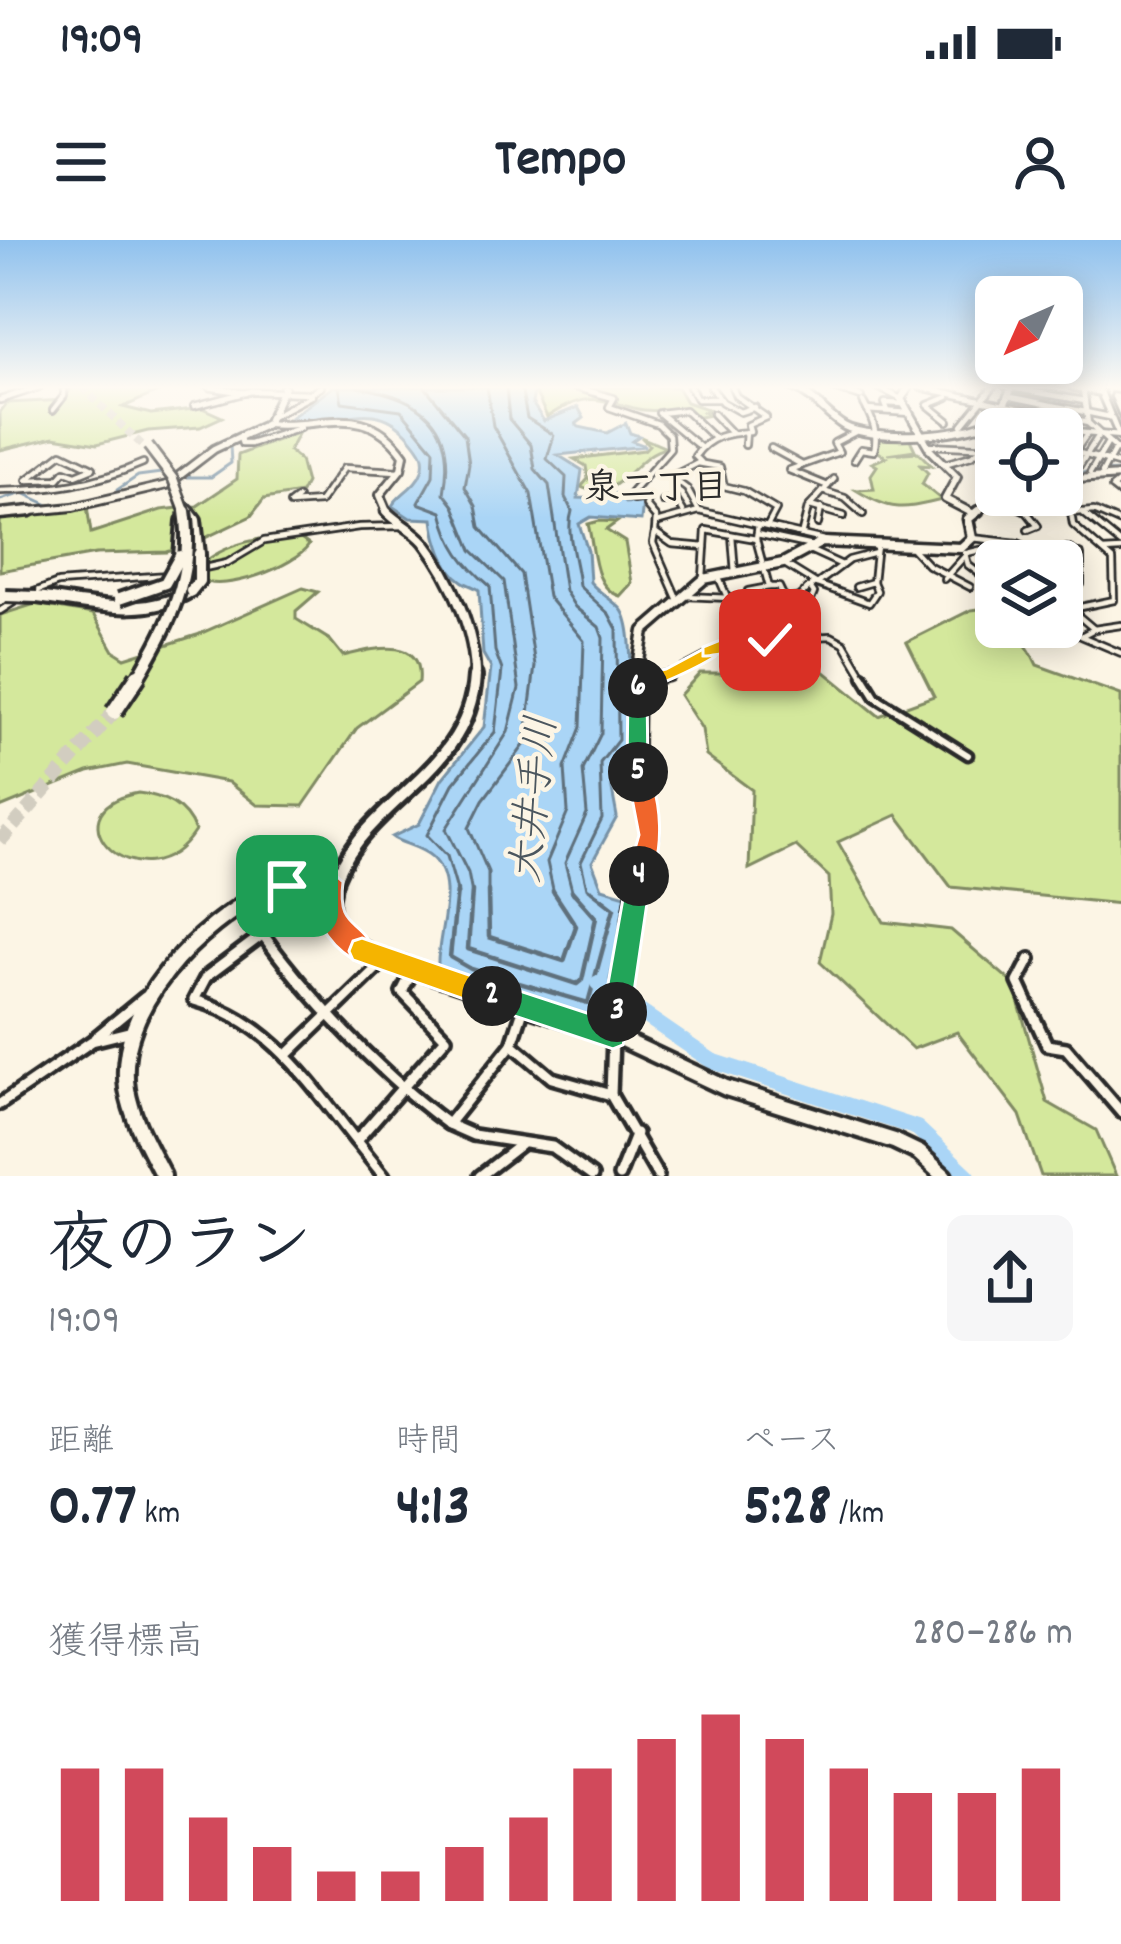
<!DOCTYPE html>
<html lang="ja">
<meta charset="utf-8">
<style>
:root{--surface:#fff;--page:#f6f6f7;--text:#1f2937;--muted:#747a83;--accent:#d1495b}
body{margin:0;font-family:Dekko,"Klee One",sans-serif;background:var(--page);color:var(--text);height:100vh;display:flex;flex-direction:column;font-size:45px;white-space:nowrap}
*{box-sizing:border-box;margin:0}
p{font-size:39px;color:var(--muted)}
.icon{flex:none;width:66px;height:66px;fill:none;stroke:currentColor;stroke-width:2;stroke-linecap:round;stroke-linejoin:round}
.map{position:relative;height:936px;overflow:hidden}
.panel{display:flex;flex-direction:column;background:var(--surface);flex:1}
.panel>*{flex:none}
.needle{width:78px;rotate:225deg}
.controls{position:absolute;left:975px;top:36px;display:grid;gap:24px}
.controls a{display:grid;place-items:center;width:108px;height:108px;border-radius:18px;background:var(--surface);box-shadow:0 6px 30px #0003;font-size:60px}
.pin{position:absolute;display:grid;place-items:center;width:102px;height:102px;color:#fff;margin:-51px;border-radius:24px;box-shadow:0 6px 18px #0006}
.km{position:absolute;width:60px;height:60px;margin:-30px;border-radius:50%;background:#222;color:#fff;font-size:33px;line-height:60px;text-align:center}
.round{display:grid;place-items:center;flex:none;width:126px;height:126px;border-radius:18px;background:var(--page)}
.head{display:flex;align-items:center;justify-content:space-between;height:204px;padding:0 48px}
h1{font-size:66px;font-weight:700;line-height:90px}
.figures{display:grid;grid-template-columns:repeat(3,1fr);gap:18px;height:204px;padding:12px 48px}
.figures div{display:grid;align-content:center}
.figures b{font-size:60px;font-weight:700}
.figures small{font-size:33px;font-weight:400}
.figures p{font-size:33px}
.chart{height:336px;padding:24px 48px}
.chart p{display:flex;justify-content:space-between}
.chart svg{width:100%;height:216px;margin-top:12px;stroke:var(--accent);stroke-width:6}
.status{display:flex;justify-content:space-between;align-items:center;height:84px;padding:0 60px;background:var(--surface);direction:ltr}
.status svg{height:33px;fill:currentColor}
header{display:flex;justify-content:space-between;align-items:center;height:156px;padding:0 48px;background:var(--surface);font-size:54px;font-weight:700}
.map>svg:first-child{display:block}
</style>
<div class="status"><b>19:09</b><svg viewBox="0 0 49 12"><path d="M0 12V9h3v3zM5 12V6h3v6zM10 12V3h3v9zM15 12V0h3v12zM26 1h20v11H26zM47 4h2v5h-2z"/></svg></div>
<header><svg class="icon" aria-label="menu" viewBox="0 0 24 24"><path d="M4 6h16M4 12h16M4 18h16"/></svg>Tempo<svg class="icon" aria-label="person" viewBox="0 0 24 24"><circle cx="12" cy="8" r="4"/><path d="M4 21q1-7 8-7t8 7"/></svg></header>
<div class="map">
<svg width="1121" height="936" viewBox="0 0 1121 936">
<rect width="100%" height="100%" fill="#fcf5e5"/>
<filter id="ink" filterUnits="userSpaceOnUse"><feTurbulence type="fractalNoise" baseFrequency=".00833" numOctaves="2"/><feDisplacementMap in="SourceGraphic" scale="24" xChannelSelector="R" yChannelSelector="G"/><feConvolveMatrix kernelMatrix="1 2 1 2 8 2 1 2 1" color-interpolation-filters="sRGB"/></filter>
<g filter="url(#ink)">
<g fill="#d4e89c" stroke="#808a64" stroke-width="3">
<polygon points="67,147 147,147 160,151 123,167 151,174 202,168 222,177 200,187 148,191 97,204 54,197 0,210 0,172 7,163 64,160 70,150"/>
<path d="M538,147H677L686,162L710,170L703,172L710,175L694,178L688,169C672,168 653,173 638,169C597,159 586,151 547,177L535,151Z"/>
<path d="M878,190L907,193L915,210L888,214L918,212L932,226L920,225L928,233L922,244L942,260C903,269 893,273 856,250L874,249L871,235L877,226L872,223L886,217L877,211Z"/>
<polygon points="299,192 289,211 300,220 306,243 301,253 264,259 251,276 190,305 167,312 96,314 0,331 0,277 87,266 91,293 161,270 197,266 237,239 238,215"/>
<path d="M641,197L666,208C633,214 620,265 581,247L588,239L586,226L574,219L644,210L649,205Z"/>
<path d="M599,281L617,282L606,290L625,302L632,343L620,356C592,348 595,309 588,284Z"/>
<path d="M298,297L309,305C296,326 223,353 202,340L200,326C223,304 267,294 298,297Z"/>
<path d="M303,348L318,352L296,371V379L330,400L343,416C373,409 424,394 419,442L357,488L303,566L257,565L228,542L127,524L88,532L0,568V375L35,364L93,374L114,411L125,418L197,395Z"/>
<path d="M996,367V387C1018,388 1029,408 1037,425L1121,455V664L951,647L897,575L838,602L884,682L951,690L1013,743L1047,862L1096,890L1116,936H1041L1020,875L957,792L913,809L820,722L831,674L829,637L796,606L749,629L752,550L706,516L702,489L680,455L700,433H758L798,410L879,476L934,456L907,402L971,370Z"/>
<path d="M138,553C164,556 185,565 195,591C142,673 42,571 138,553Z"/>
</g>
<path fill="#aad5f6" stroke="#7791a5" stroke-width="3" d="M333,147H535L532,163L544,181L578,167L584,178L576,184L579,187L607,193L626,183L630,193L639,196L632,201L645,206L558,215L582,230L578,258L603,259L617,253L625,263L643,262L641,281L591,277L579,284L588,311L590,342C599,353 612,359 621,369C634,385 630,438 631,460L625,470L632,498L629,517L615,518L609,533L617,577L592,622L602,648L629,656L601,779L466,741L438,727C436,694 461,644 432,617C420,606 401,604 392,597L419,584L442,539L484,487L491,428L483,414L479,350C474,346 467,345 462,341C444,330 435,298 433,279L410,278L392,266C399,254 417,246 422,231C427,216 419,208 410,197C370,150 332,193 286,181Z"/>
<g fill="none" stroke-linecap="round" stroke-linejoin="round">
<g stroke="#5e6f7c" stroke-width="3">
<path d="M339,147L342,162L401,170L434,210L433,236L418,263L442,272C450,306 464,324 490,346L495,411L502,430L495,492L453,544L427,595L447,616L458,654"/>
<path d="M357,147C423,157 457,183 444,253L454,266L472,310L504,341L519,448L508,492L446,589L468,633L472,654"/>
<polyline points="425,147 465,196 469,224 465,247 476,266 480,287 521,334 535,426 525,504 483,560 469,588 488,632 488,654"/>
<polyline points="487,147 493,186 531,254 548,357 584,401 581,487 565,528 568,572 547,622 554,654"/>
<polyline points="506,147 509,179 531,205 535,229 549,245 565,351 575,367 599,387 603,398 601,493 583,530 587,574 565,623 573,654"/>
<path d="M521,147L527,178L554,195L547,219L566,237L565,257L572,271C565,293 577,321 579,346L609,374L617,389L618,500L600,523L602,579L581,622L587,648L596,654"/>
</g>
<g stroke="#5e6f7c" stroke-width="4.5">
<polyline points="457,651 450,717 471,729 588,763 614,668 592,651"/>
<polyline points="472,651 468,709 577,744 582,740 596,678 572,651"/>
<polyline points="488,651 489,697 564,721 576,686 553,651"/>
</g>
<g stroke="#7791a5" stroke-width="3">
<polyline points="1062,233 1121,231"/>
<polyline points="184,237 211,237 231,223 230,205 283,191 292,184"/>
<polyline points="117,250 138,236 161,233"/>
<polyline points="0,260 23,253 53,267"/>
</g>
<polyline stroke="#aad5f6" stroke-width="16" points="598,743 712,821 917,888 968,936"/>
<polyline stroke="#d2cdc0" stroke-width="8" stroke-dasharray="8 4.5" stroke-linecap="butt" points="82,147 144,207"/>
<polyline stroke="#d2cdc0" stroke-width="14" stroke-dasharray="14 6" stroke-linecap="butt" points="0,601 114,472"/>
<defs>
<g id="street-far2">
<polyline points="209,147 245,153"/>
<polyline points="574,147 614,158 609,167 658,184 669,195 670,209 631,253 634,260 648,258 646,266 656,278 655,292"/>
<polyline points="690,147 697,159 719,159"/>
<polyline points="711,147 722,162 740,172 755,167"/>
<polyline points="831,147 861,157"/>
<polyline points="878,147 901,159"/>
<polyline points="920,147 1088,183"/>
<polyline points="1006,147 1085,161"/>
<polyline points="1106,148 1121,150"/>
<polyline points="1083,149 1088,183 1121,213"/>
<polyline points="1007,156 1110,177"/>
<polyline points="948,157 928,165 948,181"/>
<polyline points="0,160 39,147"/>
<polyline points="194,166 251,151 311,153 321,147"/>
<polyline points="53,170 64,156 64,147"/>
<polyline points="867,170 910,173"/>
<polyline points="888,171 885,163 905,164"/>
<polyline points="713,174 730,192"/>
<polyline points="269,178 312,155"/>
<polyline points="962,185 993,147"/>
<polyline points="976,187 996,190"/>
<polyline points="1005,189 1032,183 1029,173"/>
<polyline points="1062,191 1121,196"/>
<polyline points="240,198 242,204 250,204 300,188"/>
<polyline points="745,205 746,192"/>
<polyline points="928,205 996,208"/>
<polyline points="700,207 659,173 685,170 714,198"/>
<polyline points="771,208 802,225"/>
<polyline points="1062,208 1121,225"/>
<polygon points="62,213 93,228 76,235 65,231 58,239 27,240"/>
<path d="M854,220L861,209L874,211C879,193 872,178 863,162"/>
<path d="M701,222L695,216C709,196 727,193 750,192L748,185L766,177L736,156L732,147"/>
<polyline points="944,224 971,216 996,199"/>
<polyline points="1065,226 1087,194"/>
<polyline points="1078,228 1099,195"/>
<polyline points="1090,233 1107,204"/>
<polyline points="1102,233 1114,211"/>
<polyline points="1121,241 1112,248 1121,255"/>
<polyline points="828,246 789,230 839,212 834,203 855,192"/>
<path d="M0,251C52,250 95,244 143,223"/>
<polyline points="823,251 845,258 863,274"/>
<polyline points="998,257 1026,271 1038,286 1028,290"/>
<polyline points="298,258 290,264 320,262 344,228 398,231"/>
<polyline points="663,262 676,260 683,271"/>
<polyline points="810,266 844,276"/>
<polyline points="1082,272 1121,304"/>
<polyline points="656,283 699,271"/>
<polyline points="818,284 821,268"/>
<polyline points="758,285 756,299 769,347 779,347 789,368 798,372 809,365 814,353 810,347"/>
<polyline points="768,285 776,270 744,251 724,246 720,227 698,223 671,237 687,249 699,271 828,301"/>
<polyline points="802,292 808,268 834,239"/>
<polyline points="757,294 812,306"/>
<polyline points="732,295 735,333"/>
<polyline points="972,298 1018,303 1045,315 1036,321"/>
<polyline points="807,309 842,325"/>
<polyline points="913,309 928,325 970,347"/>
<polyline points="1103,311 1121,310"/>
<polyline points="965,313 968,325 996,346"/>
<polyline points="967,313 992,307 989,301"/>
<polyline points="1061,321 1067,308 1081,315 1081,344 1062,350"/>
<polyline points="783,323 817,344 849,320 876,313 877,307"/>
<polyline points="182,333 227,323 264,301 359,287 404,286"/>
<polyline points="718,336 731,366"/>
<polyline points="703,338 706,290 756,299"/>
<polyline points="944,339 963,318"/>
<polyline points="856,347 873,342 876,313"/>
<polyline points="29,354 58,343 169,335"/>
<polyline points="685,356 730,358"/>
<polyline points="677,358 653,303 655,292 672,304 705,307"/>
<polyline points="786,360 799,357 814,343 869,363 877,351 873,342"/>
<polyline points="1062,362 1094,389 1121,385"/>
<polyline points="749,364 748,351 769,347"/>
<polyline points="0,371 17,360"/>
<polyline points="1062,371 1114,360 1113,320 1073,285 1071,273 1094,271 1121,283"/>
<polyline points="1094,389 1081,396 1121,413"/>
<polyline points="653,439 671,435 735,401 831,396 844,403 865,439"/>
</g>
<g id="street-far1">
<polyline points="863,436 876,457 968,515"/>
<polyline points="637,442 668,436"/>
</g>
<g id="street">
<path d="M242,664C290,739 376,831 448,884L512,804L523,770"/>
<path d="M262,695L206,737L194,760C270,780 310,843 356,901L446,798L402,752L412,732"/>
<polyline points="1030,719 1018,742 1047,805 1066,808 1121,872"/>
<polyline points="613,797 611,855 658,936"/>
<polyline points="95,798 145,757"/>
<polyline points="512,804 552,838 611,855"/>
<polyline points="286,816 383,722"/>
<polyline points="0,864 92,801 132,791"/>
<polyline points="448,884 473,895 552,907 592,936"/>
<polyline points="356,901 384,936"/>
<polyline points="480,936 520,905"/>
<polyline points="619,936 636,893"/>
</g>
<g id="secondary-far3">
<path d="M792,147C815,156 824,174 844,186C870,201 968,197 992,179C1003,171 1007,158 1012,147"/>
<polyline points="909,147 901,159 931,211 957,237 945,259 972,273"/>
<polyline points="1074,147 1107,153"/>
<path d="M267,184C324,190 364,159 404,215L401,229L380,255L388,274"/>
<polyline points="1062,240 1121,236"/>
<polyline points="0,274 73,267 167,245 214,209 267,184 284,147"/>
<polyline points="974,274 999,255"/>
</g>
<g id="secondary-far2">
<path d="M386,271C397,283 413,289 424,302C452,338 476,393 475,439"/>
<polyline points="0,274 31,271"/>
<polyline points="636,439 644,391 704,339 783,323 822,302 961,308 972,298 968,279 978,271"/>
</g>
<g id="secondary-far1">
<polyline points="260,654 331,642"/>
<path d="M331,654C355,561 469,539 475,436"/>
<polyline points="635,654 651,595 635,509 636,436"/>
</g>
<g id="secondary">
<path d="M332,651C323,684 348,699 372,715L613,795L726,848L894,901L919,913L944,936"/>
<polyline points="613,795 636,651"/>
<path d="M163,936C149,908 132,880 127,849C115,766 199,685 266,651"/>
</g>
<g id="highway-far1">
<polyline points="1100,147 1121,196"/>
<polyline points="187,269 191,274"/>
</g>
<g id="highway">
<polyline points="188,271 195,280 199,314"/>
<polyline points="180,316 183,281"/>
<path d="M37,357C90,363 142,380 191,351"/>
</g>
</defs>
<use href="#street-far2" stroke="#2b2b2b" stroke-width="10"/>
<use href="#street-far1" stroke="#2b2b2b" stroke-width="15"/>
<use href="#street" stroke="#2b2b2b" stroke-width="18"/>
<use href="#secondary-far3" stroke="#2b2b2b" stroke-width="12"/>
<use href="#secondary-far2" stroke="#2b2b2b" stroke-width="15"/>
<use href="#secondary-far1" stroke="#2b2b2b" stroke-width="20"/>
<use href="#secondary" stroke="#2b2b2b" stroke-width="22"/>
<use href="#highway-far1" stroke="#2b2b2b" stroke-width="14"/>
<use href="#highway" stroke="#2b2b2b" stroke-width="18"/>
<use href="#street-far2" stroke="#fcf5e5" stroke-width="4.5"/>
<use href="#street-far1" stroke="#fcf5e5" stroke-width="6"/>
<use href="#street" stroke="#fcf5e5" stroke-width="9"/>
<use href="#secondary-far3" stroke="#fcf5e5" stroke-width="6"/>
<use href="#secondary-far2" stroke="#fcf5e5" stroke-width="8"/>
<use href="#secondary-far1" stroke="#fcf5e5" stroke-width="10"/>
<use href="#secondary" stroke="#fcf5e5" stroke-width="14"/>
<use href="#highway-far1" stroke="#fcf5e5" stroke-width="8"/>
<use href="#highway" stroke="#fcf5e5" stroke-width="10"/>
<polyline stroke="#2b2b2b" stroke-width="3" points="1103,147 1121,191"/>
<defs>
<polyline id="highway-bridge-far2" points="148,206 173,239 186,274"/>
<g id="highway-bridge-far1">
<polyline points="191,351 199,341 199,314"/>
<polyline points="5,356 37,357"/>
<polyline points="119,359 165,343 180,316"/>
<path d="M137,439C169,386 195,335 185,271"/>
</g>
<polyline id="highway-bridge" points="114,472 138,436"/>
</defs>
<use href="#highway-bridge-far2" stroke="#2b2b2b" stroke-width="14" stroke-linecap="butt"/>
<use href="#highway-bridge-far1" stroke="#2b2b2b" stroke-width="18" stroke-linecap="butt"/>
<use href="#highway-bridge" stroke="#2b2b2b" stroke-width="22" stroke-linecap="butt"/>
<use href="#highway-bridge-far2" stroke="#fcf5e5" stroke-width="8"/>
<use href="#highway-bridge-far1" stroke="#fcf5e5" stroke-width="10"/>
<use href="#highway-bridge" stroke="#fcf5e5" stroke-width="14"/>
</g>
</g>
<linearGradient id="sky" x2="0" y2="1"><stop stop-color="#8fc1ee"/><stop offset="0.53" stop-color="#fefaf3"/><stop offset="1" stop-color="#fefaf3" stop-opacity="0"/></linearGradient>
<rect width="1121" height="278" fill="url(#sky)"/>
<path fill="#f0652b" stroke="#fff" stroke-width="3" d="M331,631L343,642C337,690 361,677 375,711L372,720L362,724C336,712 312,685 317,655L287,657L275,646L287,634Z"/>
<polygon fill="#f5b400" stroke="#fff" stroke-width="3" points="362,698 501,746 505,756 501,765 492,769 353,720 349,711 353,701"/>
<polygon fill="#22a559" stroke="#fff" stroke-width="3" points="492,742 602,778 607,762 617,758 626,762 631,772 623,805 613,809 482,765 478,756 482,746"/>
<polygon fill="#22a559" stroke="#fff" stroke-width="3" points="639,625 651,636 631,772 626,782 617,786 607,782 603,772 627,636"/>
<path fill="#f0652b" stroke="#fff" stroke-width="3" d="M638,523C664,537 669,634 639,648L627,636L639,595L627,532Z"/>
<polygon fill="#22a559" stroke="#fff" stroke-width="3" points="638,441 647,448 648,532 638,541 627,532 628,448"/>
<path fill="#f5b400" stroke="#fff" stroke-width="3" d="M709,406L716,407V416C690,433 661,442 638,455L631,453L630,437L666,429Z"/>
<path fill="#f5b400" stroke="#fff" stroke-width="3" d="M735,394H770L778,400C773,403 711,417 703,416V407Z"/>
<g text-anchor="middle" stroke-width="9" stroke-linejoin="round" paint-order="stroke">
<g font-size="36" font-weight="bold" fill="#2b2b2b" stroke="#fcf5e5">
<text x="656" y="258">泉二丁目</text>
</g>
<g font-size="42" font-style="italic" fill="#4b565e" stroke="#fcf5e5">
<text transform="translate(531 559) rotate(-84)" y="15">大井手川</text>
</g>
</g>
</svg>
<div class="controls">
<a><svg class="needle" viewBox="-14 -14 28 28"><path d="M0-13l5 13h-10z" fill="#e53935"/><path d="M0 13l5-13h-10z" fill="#747a83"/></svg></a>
<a><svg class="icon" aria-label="locate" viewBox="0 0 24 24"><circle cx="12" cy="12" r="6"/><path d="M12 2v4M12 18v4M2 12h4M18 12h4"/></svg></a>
<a><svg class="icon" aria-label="layers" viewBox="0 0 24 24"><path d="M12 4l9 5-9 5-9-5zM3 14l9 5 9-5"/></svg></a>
</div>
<div class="pin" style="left:287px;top:646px;background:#1e9e55"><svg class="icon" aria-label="arrive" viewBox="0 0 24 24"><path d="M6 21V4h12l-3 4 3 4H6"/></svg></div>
<div class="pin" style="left:770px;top:400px;background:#d93025"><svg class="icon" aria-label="check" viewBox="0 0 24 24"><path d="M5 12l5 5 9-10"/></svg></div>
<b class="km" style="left:492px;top:756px">2</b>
<b class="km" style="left:617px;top:772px">3</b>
<b class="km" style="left:639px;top:636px">4</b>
<b class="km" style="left:638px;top:532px">5</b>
<b class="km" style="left:638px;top:448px">6</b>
</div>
<section class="panel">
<div class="head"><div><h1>夜のラン</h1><p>19:09</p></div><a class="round"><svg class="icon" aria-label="share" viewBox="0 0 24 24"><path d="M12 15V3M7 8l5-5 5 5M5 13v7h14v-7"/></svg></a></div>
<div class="figures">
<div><p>距離</p><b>0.77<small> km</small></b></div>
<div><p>時間</p><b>4:13</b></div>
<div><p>ペース</p><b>5:28<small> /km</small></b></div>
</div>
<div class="chart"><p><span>獲得標高</span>280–286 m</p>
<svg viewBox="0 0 160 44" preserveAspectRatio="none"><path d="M5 44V17M15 44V17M25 44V27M35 44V33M45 44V38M55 44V38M65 44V33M75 44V27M85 44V17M95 44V11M105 44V6M115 44V11M125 44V17M135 44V22M145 44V22M155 44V17"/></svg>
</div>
</section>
